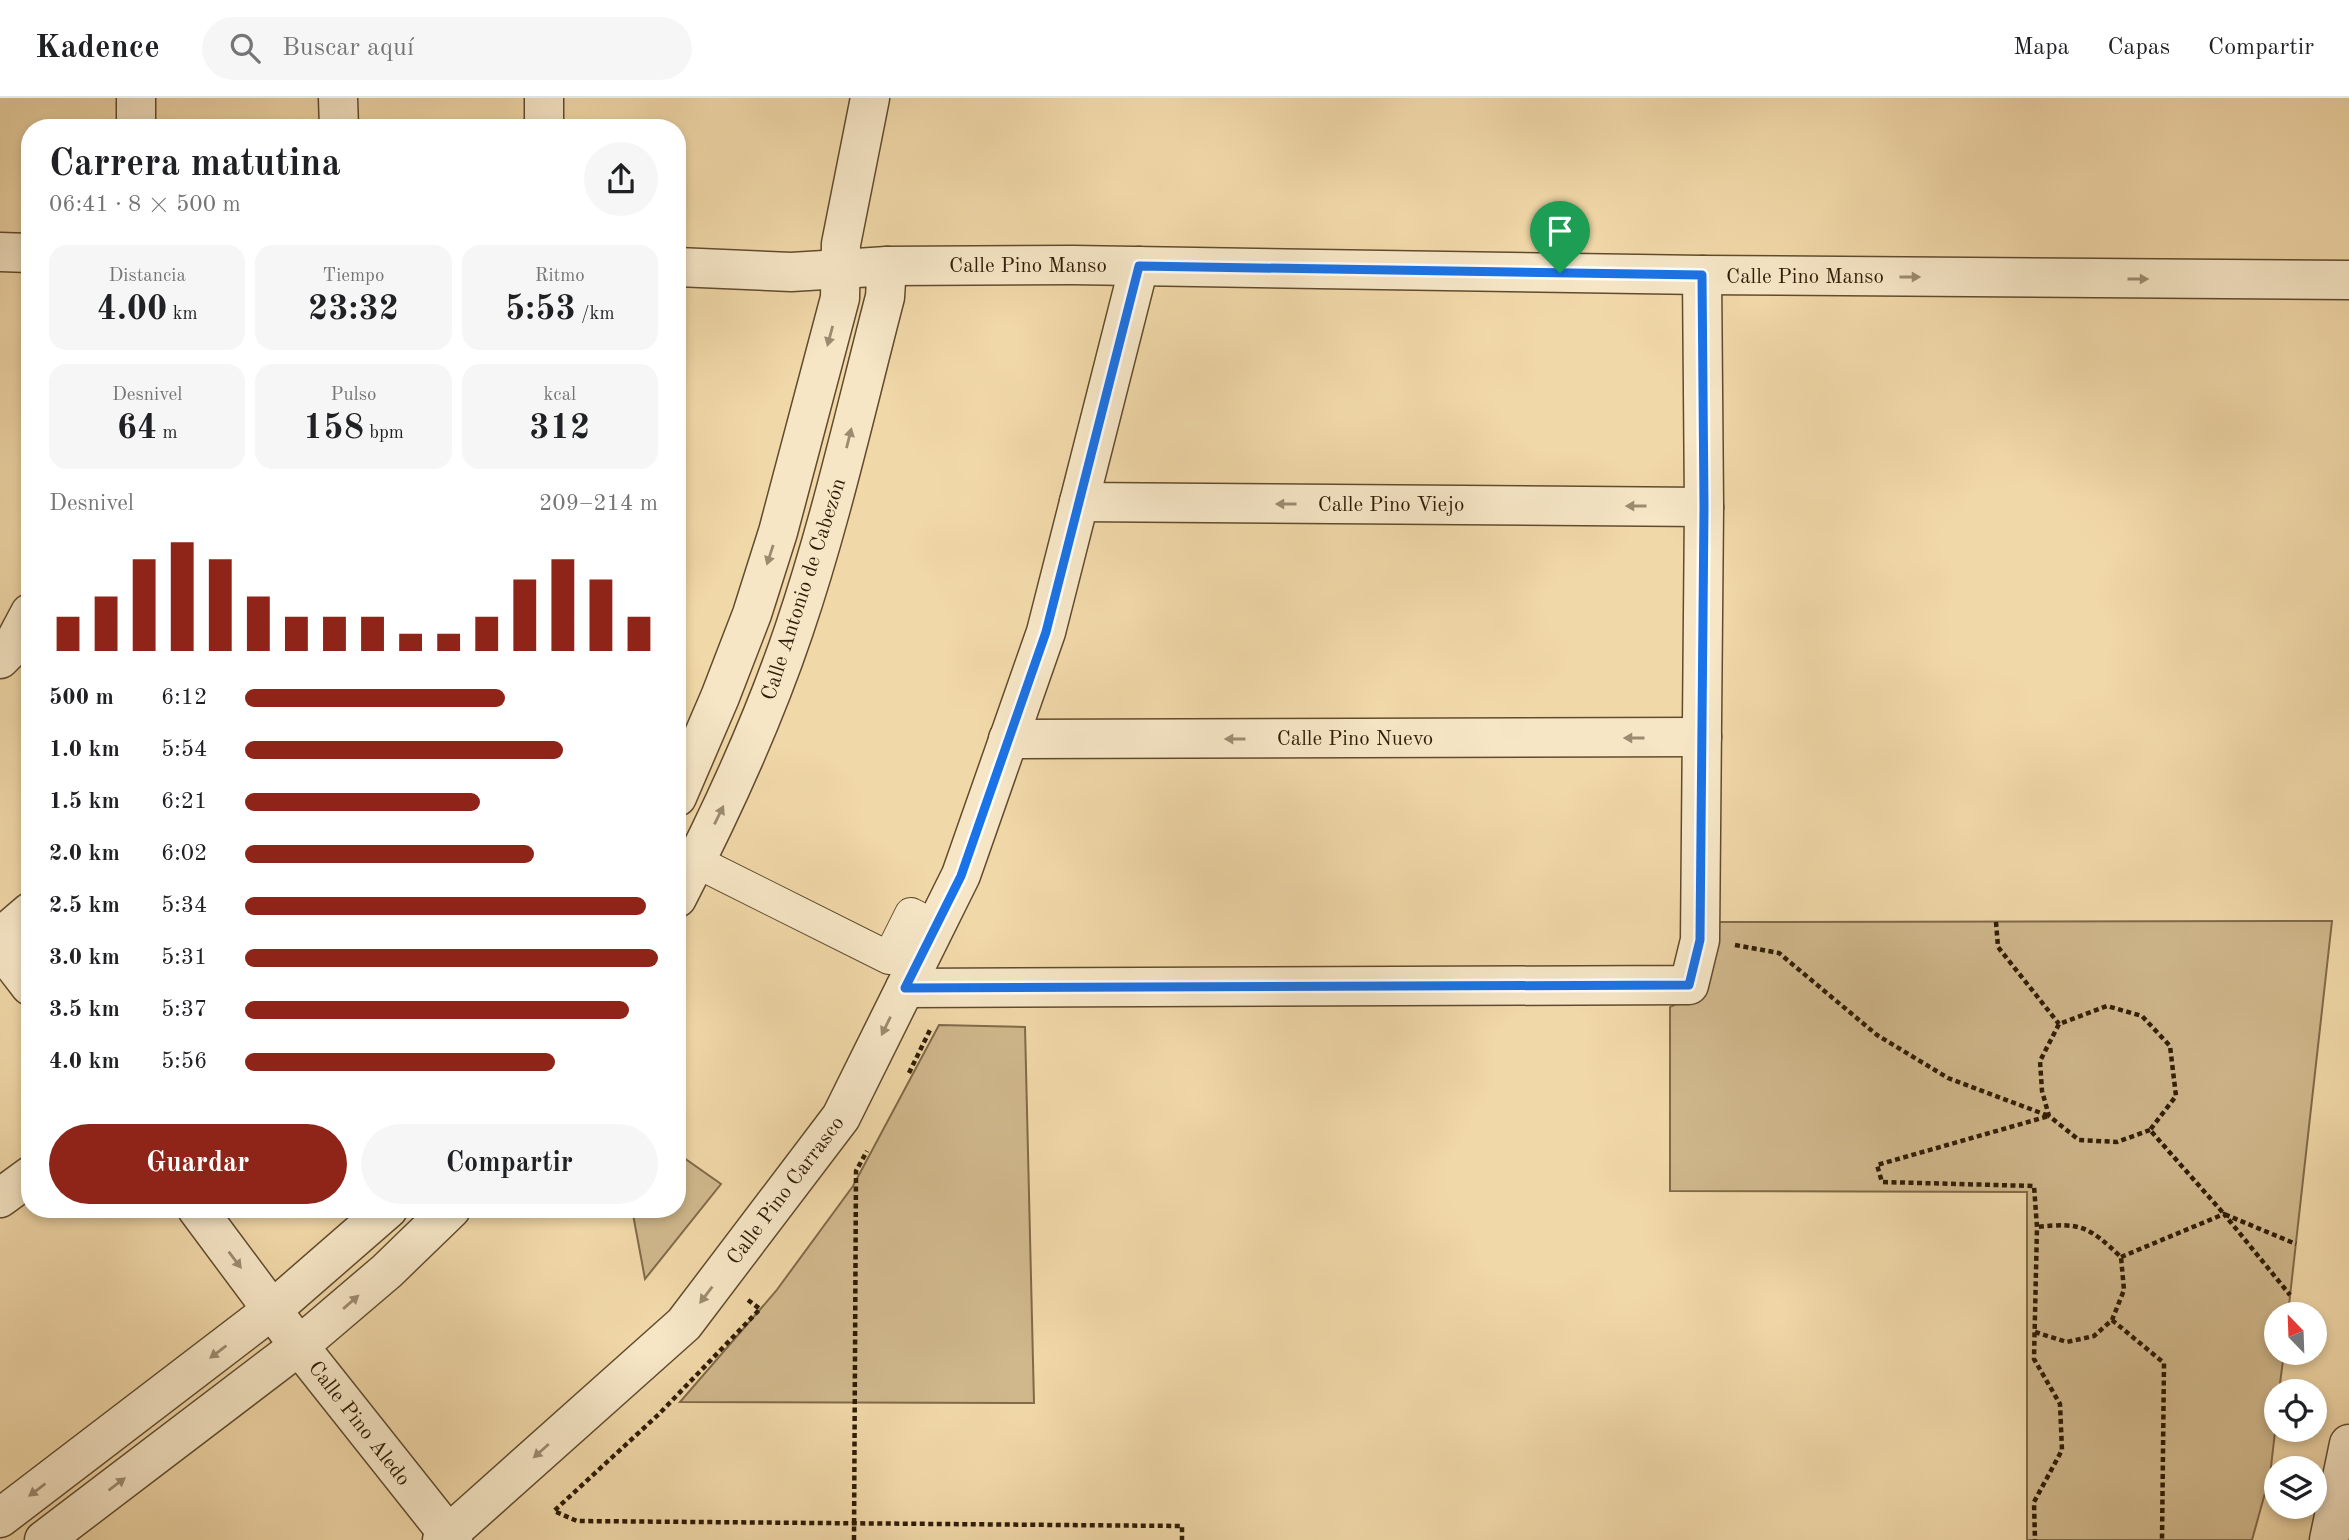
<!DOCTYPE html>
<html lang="es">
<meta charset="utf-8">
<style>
:root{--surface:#fff;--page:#f6f6f6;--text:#202124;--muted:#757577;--line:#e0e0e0;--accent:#8f2418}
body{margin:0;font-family:"Old Standard TT",serif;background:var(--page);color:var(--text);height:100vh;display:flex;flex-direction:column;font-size:26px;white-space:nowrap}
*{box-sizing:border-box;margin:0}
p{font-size:23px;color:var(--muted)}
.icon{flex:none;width:38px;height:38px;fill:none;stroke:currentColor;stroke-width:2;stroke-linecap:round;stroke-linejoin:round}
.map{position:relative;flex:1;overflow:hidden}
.side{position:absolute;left:21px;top:21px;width:665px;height:1099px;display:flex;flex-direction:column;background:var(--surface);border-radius:28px;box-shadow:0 4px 10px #0003}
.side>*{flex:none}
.needle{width:46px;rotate:337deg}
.controls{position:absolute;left:2264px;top:1204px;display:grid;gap:14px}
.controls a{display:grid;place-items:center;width:63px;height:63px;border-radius:50%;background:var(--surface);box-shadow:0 4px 10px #0003;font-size:35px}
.pin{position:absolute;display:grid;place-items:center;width:60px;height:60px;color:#fff;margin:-72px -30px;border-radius:50% 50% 50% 0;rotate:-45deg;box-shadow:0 0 7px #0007}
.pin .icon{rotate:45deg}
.round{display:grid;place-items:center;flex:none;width:74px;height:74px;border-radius:37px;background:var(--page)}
.overview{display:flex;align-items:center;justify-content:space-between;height:119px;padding:0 28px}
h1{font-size:38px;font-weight:700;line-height:52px}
.figures{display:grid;grid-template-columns:repeat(3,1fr);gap:10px;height:119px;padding:7px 28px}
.figures div{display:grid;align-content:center;border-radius:18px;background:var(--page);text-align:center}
.figures b{font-size:35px;font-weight:700}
.figures small{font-size:19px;font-weight:400}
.figures p{font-size:19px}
.chart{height:196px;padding:14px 28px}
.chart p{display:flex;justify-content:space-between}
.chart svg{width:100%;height:126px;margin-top:7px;stroke:var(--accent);stroke-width:6}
.button{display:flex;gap:14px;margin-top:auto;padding:14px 28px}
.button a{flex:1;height:80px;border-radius:42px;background:var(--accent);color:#fff;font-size:28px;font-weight:700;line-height:80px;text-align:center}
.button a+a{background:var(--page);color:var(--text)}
ul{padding:0 28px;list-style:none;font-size:23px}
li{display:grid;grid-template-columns:112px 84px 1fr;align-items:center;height:52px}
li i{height:18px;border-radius:9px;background:var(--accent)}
header{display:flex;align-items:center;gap:42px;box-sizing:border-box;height:98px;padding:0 35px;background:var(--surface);border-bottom:2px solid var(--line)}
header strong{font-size:33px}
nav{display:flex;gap:38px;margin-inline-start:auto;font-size:24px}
.search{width:490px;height:63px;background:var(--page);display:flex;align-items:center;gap:18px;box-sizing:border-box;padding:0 24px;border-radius:38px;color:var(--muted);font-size:26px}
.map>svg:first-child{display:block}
</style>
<header>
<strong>Kadence</strong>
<div class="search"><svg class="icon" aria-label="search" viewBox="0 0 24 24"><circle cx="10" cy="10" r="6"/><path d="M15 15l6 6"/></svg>Buscar aquí</div>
<nav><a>Mapa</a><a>Capas</a><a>Compartir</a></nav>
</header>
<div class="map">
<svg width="2349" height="1442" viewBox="0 0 2349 1442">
<rect width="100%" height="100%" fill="#f1d8a8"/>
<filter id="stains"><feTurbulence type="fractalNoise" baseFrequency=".00286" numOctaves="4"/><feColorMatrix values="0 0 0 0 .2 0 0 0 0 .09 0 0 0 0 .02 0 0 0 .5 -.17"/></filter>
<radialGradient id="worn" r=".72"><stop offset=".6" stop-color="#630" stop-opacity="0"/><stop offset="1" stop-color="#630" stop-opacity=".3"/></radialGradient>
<g fill="#d0b88c" stroke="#806a49" stroke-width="2">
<polygon points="2332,823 2288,1216 2277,1216 2277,1255 2284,1255 2279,1293 2277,1293 2277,1317 2270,1377 2252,1442 2027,1442 2027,1094 1670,1093 1670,909 1692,898 1715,824"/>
<polygon points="939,927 1025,929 1034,1305 680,1304 776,1193 853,1088"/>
<polygon points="677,1055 721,1086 645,1181 632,1111 677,1111"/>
</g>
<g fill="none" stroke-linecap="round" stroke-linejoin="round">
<defs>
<polyline id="pedestrian" points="677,754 889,860 911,816 936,829"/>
<g id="minor">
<polyline points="136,0 136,30"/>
<polyline points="338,0 339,30"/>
<polyline points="544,30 544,0"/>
<polyline points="0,154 30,155"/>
<polyline points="887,168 1073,167 1702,177 2349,182"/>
<polyline points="677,169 791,174 841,171"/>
<polyline points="1079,404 1704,409"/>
<polyline points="0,561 12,549 30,515"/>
<polyline points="1008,641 1702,639"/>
<polyline points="0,840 30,814"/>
<polyline points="0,849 30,888"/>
<polyline points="905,890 1689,887 1700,842 1704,409 1702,177"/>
<polyline points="0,1100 30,1078"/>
<polyline points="197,1111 299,1248 453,1442"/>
<polyline points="442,1442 684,1226 841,1019 961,777 1046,534 1139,168"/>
<polyline points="2329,1442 2349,1346"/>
</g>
<g id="tertiary">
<polyline points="677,699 720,599 752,516 778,434 840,200 841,146 870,0"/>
<path d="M677,800C722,713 763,624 794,532C831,423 856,310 885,199L887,168L841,171"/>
<polyline points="0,1420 272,1212 388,1111"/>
<polyline points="44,1442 299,1248 387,1173 451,1111"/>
</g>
</defs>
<use href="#pedestrian" stroke="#604b2e" stroke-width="34"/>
<use href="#minor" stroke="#604b2e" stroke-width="41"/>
<use href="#tertiary" stroke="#604b2e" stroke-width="41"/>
<g stroke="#2f1c06" stroke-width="4.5" stroke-dasharray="5 3.5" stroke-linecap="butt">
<polyline points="1996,824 1998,849 2059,926"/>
<polyline points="1735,847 1779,855 1877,937 1948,980 2049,1018 1877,1067 1882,1084 2034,1088 2037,1129 2034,1261 2060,1306 2062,1352 2034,1404 2035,1442"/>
<polyline points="909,975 930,932"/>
<polyline points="2150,1032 2117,1044 2079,1042 2049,1018 2042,993 2040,963 2059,926 2107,908 2142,918 2170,948 2176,998 2150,1032 2224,1116 2296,1146"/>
<polyline points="2121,1159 2224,1116 2290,1197"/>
<polyline points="748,1202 760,1211 659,1316 554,1413 577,1423 1182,1428 1182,1442"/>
<polyline points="2112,1222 2164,1265 2162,1442"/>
<path d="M2035,1234L2067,1244L2094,1238L2112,1222L2124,1192L2121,1159C2089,1129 2082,1124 2037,1129"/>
<polyline points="854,1442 856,1073 867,1053"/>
</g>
<use href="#pedestrian" stroke="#f6e6c6" stroke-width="32"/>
<use href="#minor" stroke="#f6e6c6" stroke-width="38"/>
<use href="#tertiary" stroke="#f6e6c6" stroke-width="38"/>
</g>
<defs><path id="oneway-solid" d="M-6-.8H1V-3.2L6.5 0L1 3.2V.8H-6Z" transform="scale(1.75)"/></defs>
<g fill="#9c8b70">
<use href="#oneway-solid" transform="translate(1910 179)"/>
<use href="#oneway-solid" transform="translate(2138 181)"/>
<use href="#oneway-solid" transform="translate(830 238) rotate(105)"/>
<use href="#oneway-solid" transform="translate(849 340) rotate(-76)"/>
<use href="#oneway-solid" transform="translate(1286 406) rotate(-180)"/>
<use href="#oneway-solid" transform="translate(1636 408) rotate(-180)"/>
<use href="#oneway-solid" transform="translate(770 457) rotate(108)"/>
<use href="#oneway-solid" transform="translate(1634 640) rotate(180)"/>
<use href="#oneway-solid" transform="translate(1235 641) rotate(180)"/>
<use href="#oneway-solid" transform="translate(719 717) rotate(-64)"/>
<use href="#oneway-solid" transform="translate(886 928) rotate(116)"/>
<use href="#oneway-solid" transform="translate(235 1162) rotate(53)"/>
<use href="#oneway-solid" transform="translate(706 1197) rotate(127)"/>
<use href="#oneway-solid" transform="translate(351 1204) rotate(-41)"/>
<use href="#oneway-solid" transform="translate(218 1254) rotate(143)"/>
<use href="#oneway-solid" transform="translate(541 1353) rotate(138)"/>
<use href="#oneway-solid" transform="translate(117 1386) rotate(-37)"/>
<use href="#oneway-solid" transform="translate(37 1392) rotate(143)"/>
</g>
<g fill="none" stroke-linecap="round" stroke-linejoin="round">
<defs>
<polygon id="route" points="1139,168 1702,177 1704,409 1700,842 1689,887 905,890 961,778 1046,534"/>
</defs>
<use href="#route" stroke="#fff" stroke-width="14"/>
<use href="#route" stroke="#1a73e8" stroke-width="9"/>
</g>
<g text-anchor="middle" stroke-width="7" stroke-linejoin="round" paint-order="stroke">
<g font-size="21" fill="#2f1c06" stroke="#f6e6c6">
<text x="1028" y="174">Calle Pino Manso</text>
<text x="1805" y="185">Calle Pino Manso</text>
<text x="1391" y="413">Calle Pino Viejo</text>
<text transform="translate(803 491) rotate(-72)" y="7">Calle Antonio de Cabezón</text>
<text x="1355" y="647">Calle Pino Nuevo</text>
<text transform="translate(785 1092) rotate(-53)" y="7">Calle Pino Carrasco</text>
<text transform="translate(360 1325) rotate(52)" y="7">Calle Pino Aledo</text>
</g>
</g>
<rect width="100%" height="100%" filter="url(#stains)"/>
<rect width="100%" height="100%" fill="url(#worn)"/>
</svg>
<div class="controls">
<a><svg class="needle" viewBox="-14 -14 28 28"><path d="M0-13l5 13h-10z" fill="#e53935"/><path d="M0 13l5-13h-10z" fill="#757577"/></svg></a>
<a><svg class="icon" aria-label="locate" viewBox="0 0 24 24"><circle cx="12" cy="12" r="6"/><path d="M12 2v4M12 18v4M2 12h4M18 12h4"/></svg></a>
<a><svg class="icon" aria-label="layers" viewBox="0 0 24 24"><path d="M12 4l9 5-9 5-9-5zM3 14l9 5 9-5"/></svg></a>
</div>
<div class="pin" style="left:1560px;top:175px;background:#1e9e55"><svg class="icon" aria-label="arrive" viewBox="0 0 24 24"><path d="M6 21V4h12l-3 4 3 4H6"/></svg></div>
<section class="side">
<div class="overview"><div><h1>Carrera matutina</h1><p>06:41 · 8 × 500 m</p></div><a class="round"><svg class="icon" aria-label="share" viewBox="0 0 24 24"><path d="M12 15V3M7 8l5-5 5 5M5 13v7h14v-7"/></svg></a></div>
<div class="figures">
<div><p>Distancia</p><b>4.00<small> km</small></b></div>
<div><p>Tiempo</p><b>23:32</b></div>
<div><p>Ritmo</p><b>5:53<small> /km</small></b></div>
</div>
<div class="figures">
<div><p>Desnivel</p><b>64<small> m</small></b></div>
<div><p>Pulso</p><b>158<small> bpm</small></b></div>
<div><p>kcal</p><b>312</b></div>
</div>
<div class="chart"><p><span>Desnivel</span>209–214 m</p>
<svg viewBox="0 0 160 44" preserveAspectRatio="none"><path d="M5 44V32M15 44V25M25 44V12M35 44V6M45 44V12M55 44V25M65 44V32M75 44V32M85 44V32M95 44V38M105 44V38M115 44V32M125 44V19M135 44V12M145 44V19M155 44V32"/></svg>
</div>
<ul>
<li><b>500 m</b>6:12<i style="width:63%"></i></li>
<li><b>1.0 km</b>5:54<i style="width:77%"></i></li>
<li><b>1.5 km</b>6:21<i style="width:57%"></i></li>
<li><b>2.0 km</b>6:02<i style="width:70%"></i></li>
<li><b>2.5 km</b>5:34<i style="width:97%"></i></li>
<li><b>3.0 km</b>5:31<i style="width:100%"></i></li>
<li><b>3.5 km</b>5:37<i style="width:93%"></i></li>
<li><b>4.0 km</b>5:56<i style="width:75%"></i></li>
</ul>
<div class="button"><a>Guardar</a><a>Compartir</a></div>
</section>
</div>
